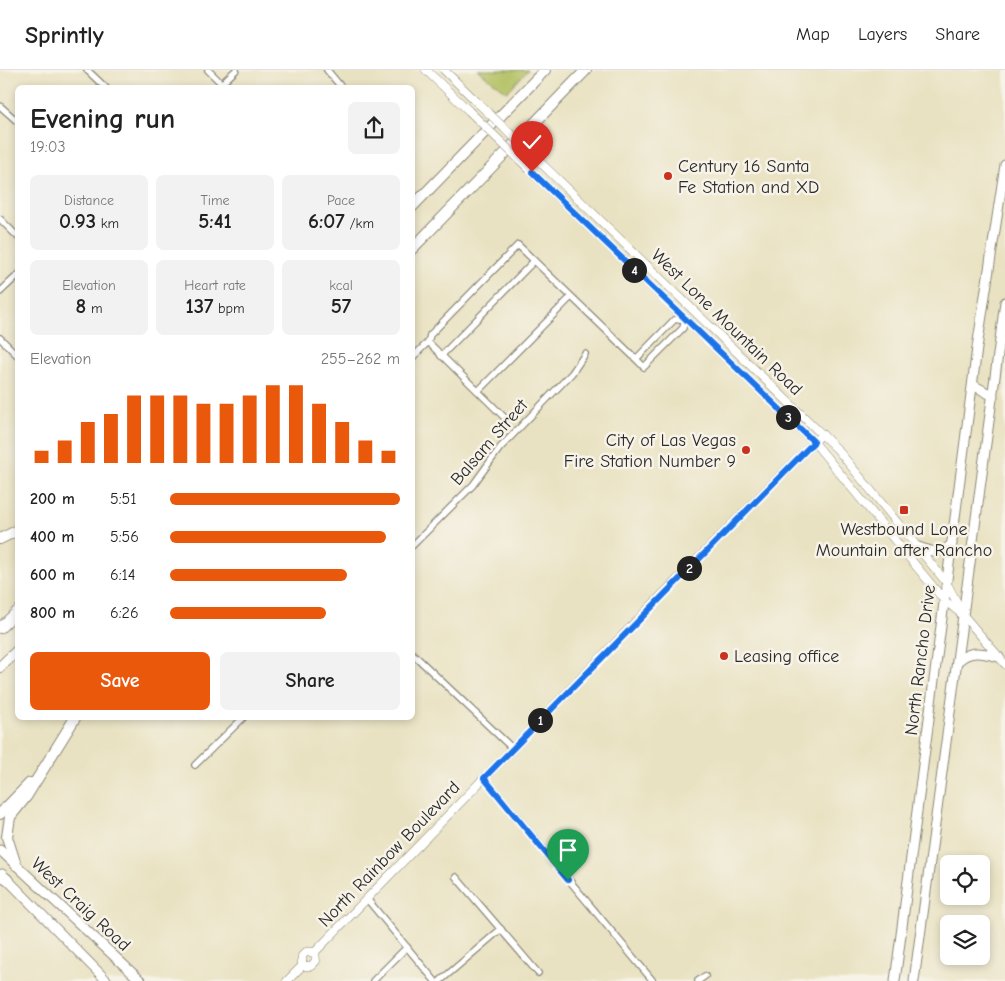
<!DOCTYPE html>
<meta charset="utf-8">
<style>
:root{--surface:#fff;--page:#f2f2f2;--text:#222;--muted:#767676;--line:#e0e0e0;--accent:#ea580c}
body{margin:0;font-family:"Comic Neue",sans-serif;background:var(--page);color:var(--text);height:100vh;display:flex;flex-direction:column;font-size:19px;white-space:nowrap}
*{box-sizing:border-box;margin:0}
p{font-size:16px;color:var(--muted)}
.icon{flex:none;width:28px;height:28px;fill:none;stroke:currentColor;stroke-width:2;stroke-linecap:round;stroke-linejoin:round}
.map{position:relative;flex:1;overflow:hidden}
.sheet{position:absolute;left:15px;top:15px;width:400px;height:635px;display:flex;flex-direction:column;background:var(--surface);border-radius:8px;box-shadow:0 2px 8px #0003}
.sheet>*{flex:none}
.controls{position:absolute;left:940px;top:785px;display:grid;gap:10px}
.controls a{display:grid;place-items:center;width:50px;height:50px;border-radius:8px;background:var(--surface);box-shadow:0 2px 8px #0003;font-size:25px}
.pin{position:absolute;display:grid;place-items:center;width:42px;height:42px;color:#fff;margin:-51px -21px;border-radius:50% 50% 50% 0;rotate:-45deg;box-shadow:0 0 5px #0007}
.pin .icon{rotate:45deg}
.km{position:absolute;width:25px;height:25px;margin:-12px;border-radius:50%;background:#222;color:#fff;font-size:14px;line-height:25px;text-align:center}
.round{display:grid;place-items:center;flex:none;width:52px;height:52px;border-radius:8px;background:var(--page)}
.head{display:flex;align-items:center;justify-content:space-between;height:85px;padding:0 15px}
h1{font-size:28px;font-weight:800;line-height:38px}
.stats{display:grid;grid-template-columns:repeat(3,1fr);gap:8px;height:85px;padding:5px 15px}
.stats div{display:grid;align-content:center;border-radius:8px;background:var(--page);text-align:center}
.stats b{font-size:21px;font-weight:800}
.stats small{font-size:14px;font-weight:400}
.stats p{font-size:14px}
.chart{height:140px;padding:10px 15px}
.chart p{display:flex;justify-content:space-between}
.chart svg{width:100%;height:90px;margin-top:5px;stroke:var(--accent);stroke-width:6}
.button{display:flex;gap:10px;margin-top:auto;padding:10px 15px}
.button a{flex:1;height:58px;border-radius:8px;background:var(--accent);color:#fff;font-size:20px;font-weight:800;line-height:58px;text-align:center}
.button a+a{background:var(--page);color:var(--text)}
ul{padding:0 15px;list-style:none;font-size:16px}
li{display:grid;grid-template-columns:80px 60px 1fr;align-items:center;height:38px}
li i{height:12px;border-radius:6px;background:var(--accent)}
header{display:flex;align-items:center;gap:30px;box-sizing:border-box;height:70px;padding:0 25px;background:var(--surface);border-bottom:1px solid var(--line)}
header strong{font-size:24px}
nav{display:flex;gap:28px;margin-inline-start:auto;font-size:18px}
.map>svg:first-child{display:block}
</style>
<header>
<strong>Sprintly</strong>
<nav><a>Map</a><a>Layers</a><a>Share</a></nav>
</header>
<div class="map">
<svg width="1005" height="911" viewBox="0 0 1005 911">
<rect width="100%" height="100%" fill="#f7f3e8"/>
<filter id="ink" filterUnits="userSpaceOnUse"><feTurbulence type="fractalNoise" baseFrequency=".02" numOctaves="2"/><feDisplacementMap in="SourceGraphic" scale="10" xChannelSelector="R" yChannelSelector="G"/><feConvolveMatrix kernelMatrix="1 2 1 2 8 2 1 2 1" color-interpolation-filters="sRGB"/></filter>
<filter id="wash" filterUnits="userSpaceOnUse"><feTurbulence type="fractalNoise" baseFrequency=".0096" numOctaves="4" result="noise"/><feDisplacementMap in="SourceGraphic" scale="20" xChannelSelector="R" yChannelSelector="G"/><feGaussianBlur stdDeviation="1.12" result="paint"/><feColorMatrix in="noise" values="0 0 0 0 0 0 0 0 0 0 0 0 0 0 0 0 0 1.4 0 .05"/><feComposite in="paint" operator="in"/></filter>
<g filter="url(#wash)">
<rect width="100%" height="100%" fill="#e9e2c2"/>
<polygon fill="#b3c163" stroke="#6f7647" points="478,0 528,0 507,22"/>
</g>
<g filter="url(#ink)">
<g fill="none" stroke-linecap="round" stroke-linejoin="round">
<defs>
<g id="street">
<polyline points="87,0 106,18"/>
<polyline points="208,0 226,18"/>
<polyline points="327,0 342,18"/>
<polyline points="217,18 236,0"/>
<polyline points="0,36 18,52"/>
<polyline points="0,149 18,167"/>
<polyline points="0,222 18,205"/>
<polyline points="0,268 18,286"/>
<polyline points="428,272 507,350"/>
<polyline points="441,286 534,191"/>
<polyline points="412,288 428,272 430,265 518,175 636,289 644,297 683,258 685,248 674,250 636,289"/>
<polyline points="478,321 571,227"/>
<polyline points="412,476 473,415 500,378 572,303 585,284"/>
<polyline points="412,583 513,679"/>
<polyline points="195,695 243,648"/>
<polyline points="484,708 653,911"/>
<polyline points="456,807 538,903"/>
<polyline points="367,829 435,911"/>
<polyline points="373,911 407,877"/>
<polyline points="440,911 501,859"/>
<polyline points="698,911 705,906"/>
</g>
<g id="secondary">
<polyline points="426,0 469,41"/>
<polyline points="444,0 477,32"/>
<polyline points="541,93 837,379 946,512 962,542"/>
<polyline points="532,102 814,372 944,530 964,546 1005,594"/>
<polyline points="302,896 302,886 306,882 315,882 661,526 822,364"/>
<polyline points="287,911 302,896 311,896 316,891 315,882"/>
</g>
<g id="primary">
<polyline points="973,315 993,326"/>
<path d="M918,477C931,482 941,485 952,474"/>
<path d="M958,591C971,579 983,583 999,587"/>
<polyline points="0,780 141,911"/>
<polyline points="2,804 107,911"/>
<polyline points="895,911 977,278 1005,95"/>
<polyline points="914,911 1005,232"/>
</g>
<g id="highway">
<polyline points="412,137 545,0"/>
<polyline points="412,179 586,0"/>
<polyline points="0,469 18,460"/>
<polyline points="0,558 18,541"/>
<polyline points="0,597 18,580"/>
<polyline points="0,744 30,713"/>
<polyline points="16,795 7,767 10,747 26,727 75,648"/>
<polyline points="0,805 7,809"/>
</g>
</defs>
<use href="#street" stroke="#8a8676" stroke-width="8"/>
<use href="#secondary" stroke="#8a8676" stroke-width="9"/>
<use href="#primary" stroke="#8a8676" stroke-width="11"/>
<use href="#highway" stroke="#8a8676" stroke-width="12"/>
<use href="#street" stroke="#fff" stroke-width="5.5"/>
<use href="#secondary" stroke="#fff" stroke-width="8"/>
<use href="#primary" stroke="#fff" stroke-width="9"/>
<use href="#highway" stroke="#fff" stroke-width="10"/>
<defs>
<g id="secondary-bridge">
<polyline points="477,32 541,93"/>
<polyline points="469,41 532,102"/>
</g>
</defs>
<use href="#secondary-bridge" stroke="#8a8676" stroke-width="9" stroke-linecap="butt"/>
<use href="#secondary-bridge" stroke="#fff" stroke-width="8"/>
</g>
</g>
<g fill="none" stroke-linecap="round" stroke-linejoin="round" filter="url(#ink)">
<defs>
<polyline id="route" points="532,102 814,372 484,708 568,810"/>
</defs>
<use href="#route" stroke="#fff" stroke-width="10"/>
<use href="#route" stroke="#1a73e8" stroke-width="6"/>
</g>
<g fill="#c8321e" stroke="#f7f3e8" stroke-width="2">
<circle cx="668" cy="106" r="5"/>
<circle cx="746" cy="380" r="5"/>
<rect x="899" y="435" width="10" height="10" rx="2.5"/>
<circle cx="724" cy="586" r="5"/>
</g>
<g text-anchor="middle" stroke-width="5" stroke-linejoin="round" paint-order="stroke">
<g font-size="18" fill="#2b2b2b" stroke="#f7f3e8" text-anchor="start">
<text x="678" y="102">Century 16 Santa<tspan x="678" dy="21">Fe Station and XD</tspan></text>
<text x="736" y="376" text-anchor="end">City of Las Vegas<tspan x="736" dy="21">Fire Station Number 9</tspan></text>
<text x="904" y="465" text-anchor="middle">Westbound Lone<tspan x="904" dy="21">Mountain after Rancho</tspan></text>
<text x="734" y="592">Leasing office</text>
</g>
<g font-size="18" fill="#2b2b2b" stroke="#f7f3e8">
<text transform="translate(727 252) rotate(44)" y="6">West Lone Mountain Road</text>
<text transform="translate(489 372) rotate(-49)" y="6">Balsam Street</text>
<text transform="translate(920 590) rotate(-83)" y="6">North Rancho Drive</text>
<text transform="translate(389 784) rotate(-46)" y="6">North Rainbow Boulevard</text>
<text transform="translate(81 834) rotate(43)" y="6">West Craig Road</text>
</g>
</g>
</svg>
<div class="controls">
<a><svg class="icon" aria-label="locate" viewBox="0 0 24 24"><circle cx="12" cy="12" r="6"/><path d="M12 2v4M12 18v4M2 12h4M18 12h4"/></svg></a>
<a><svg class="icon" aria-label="layers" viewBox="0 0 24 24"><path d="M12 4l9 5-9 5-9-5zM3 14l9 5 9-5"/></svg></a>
</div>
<div class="pin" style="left:568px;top:810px;background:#1e9e55"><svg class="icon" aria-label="arrive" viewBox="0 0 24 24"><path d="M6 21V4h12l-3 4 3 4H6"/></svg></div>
<div class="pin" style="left:532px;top:102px;background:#d93025"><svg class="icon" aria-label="check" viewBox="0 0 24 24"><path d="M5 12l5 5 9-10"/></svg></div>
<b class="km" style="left:540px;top:650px">1</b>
<b class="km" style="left:689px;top:498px">2</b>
<b class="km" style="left:788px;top:347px">3</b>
<b class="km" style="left:634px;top:200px">4</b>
<section class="sheet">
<div class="head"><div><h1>Evening run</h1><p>19:03</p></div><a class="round"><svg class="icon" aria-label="share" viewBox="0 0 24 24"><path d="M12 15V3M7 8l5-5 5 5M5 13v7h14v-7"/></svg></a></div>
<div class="stats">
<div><p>Distance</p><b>0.93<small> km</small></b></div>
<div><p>Time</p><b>5:41</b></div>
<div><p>Pace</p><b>6:07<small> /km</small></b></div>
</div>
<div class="stats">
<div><p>Elevation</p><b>8<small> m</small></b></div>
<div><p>Heart rate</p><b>137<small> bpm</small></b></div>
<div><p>kcal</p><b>57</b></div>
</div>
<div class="chart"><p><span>Elevation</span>255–262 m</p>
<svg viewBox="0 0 160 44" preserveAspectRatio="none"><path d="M5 44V38M15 44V33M25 44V24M35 44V20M45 44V11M55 44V11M65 44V11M75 44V15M85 44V15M95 44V11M105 44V6M115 44V6M125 44V15M135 44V24M145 44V33M155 44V38"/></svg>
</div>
<ul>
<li><b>200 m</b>5:51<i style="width:100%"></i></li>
<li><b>400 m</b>5:56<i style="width:94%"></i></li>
<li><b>600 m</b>6:14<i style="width:77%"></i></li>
<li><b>800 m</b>6:26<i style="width:68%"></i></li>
</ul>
<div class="button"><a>Save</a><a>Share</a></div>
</section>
</div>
